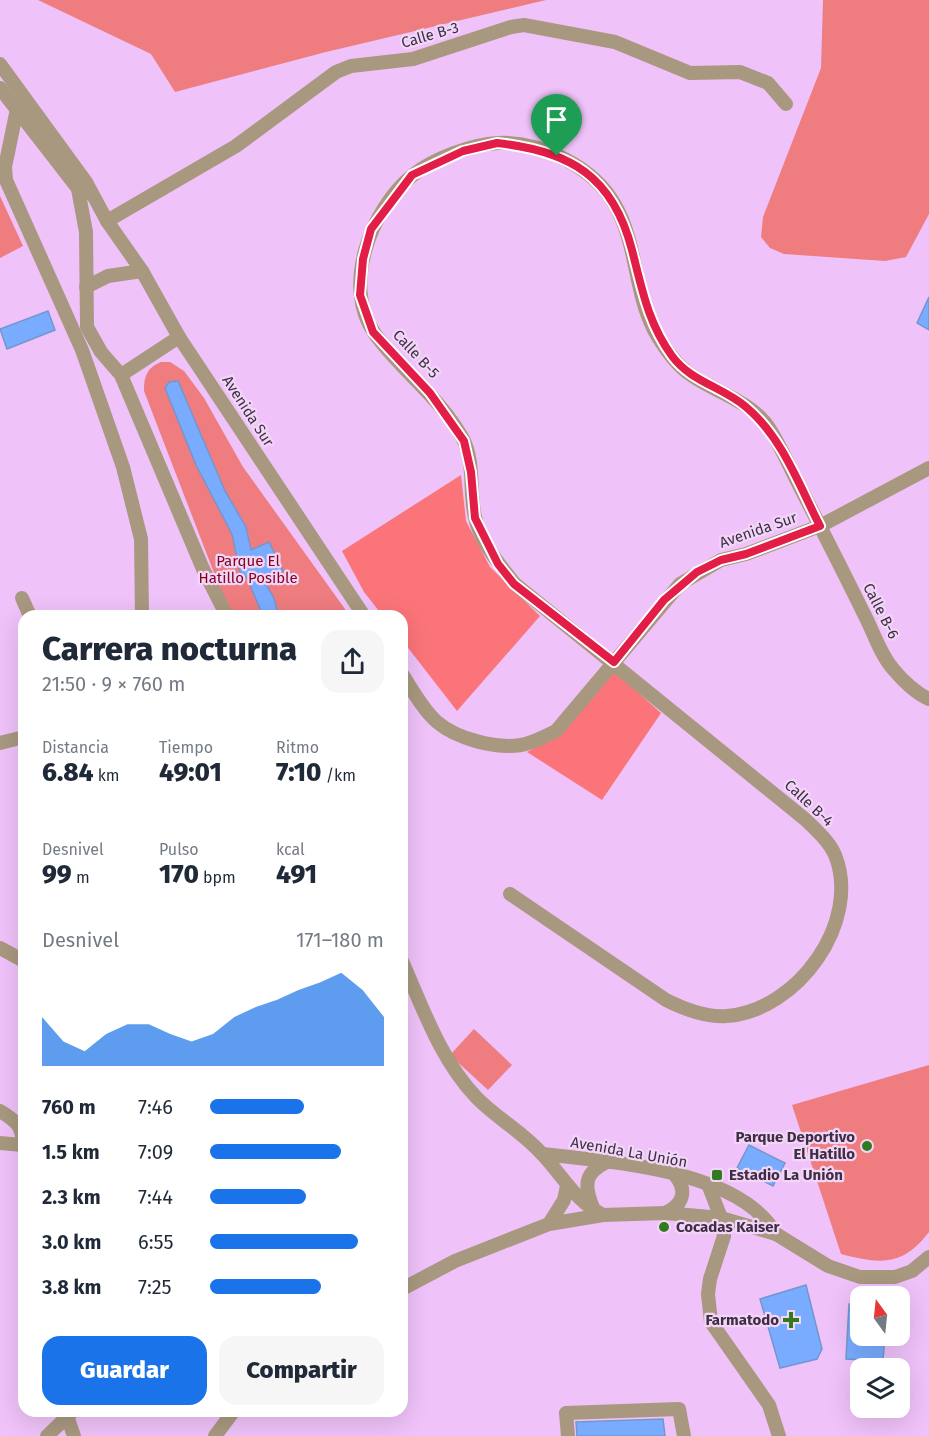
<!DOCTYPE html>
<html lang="es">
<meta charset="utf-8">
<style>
:root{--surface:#fff;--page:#f6f6f7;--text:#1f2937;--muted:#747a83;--accent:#1a73e8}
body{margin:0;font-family:"Fira Sans",sans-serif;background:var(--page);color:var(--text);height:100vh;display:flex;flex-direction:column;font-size:22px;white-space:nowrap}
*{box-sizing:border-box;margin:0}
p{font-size:20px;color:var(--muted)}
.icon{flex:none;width:33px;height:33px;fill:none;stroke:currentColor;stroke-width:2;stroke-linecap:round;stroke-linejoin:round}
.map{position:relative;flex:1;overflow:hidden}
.drawer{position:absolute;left:18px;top:610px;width:390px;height:807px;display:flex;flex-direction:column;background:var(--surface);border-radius:18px;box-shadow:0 6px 24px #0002}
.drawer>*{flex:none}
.needle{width:39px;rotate:345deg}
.tools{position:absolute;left:850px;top:1286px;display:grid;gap:12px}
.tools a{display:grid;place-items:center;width:60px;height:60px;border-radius:12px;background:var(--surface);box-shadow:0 6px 24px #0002;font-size:30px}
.pin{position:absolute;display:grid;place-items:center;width:51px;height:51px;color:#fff;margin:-62px -26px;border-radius:50% 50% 50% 0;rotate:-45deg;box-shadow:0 0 6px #0007}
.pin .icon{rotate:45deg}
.round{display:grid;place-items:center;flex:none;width:63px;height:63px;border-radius:18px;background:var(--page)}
.head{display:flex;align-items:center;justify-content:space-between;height:102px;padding:0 24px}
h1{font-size:33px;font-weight:800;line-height:45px}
.figures{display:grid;grid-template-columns:repeat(3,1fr);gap:9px;height:102px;padding:6px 24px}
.figures div{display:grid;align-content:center}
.figures b{font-size:26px;font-weight:800}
.figures small{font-size:16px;font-weight:400}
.figures p{font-size:16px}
.chart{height:168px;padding:12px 24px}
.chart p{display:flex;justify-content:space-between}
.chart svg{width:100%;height:108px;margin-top:6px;fill:var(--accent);opacity:.7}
.cta{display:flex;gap:12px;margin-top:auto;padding:12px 24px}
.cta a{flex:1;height:69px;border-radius:18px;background:var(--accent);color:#fff;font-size:24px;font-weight:800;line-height:69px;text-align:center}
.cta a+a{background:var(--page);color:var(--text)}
ul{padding:0 24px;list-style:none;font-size:20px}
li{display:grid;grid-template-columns:96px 72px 1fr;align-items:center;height:45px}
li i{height:15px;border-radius:8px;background:var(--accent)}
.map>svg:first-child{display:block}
</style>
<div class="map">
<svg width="929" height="1436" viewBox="0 0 929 1436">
<rect width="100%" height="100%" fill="#efc2f9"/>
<g fill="#ef7c7f">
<polygon points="38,0 546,0 326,52 175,92 151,54"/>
<polygon points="823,0 929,0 929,214 906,257 885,261 784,254 770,248 761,237 763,217 821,68"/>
<polygon points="0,196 23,246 0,258"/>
<path d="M161,362H170L184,371L204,398L243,467L350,616H235L221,591L144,391C144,376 147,368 161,362Z"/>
<polygon points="474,1029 512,1065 488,1090 450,1055"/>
<path d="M929,1065V1232C902,1267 880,1264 841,1254L792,1105Z"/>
</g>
<g fill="#fb7479">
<polygon points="461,475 466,521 490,567 540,616 457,711 402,640 402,616 383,616 364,592 342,551"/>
<polygon points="614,671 661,713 602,800 527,752 559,734"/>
</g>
<g fill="#79acff" stroke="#7596cd" stroke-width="1.5">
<polygon points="929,297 929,330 917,323"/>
<polygon points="48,311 55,330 7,349 0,329"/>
<polygon points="178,381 225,491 246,527 251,550 269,542 283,571 263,580 273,596 279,616 263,616 247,578 240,572 232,534 196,465 165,388 169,382"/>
<polygon points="749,1145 785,1163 773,1186 737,1168"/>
<polygon points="806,1285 822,1349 817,1359 780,1368 760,1299"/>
<polygon points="849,1304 861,1305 861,1335 885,1335 883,1361 846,1359"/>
<polygon points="663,1419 665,1436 577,1436 576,1422"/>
</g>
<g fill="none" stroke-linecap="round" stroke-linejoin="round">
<g stroke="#a8987f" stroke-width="14">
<polyline points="0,64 86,182 107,221 142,271 179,337 364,616"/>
<polyline points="0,88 83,195"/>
<polyline points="17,109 5,167 6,180 82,350 123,467 141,539 142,616"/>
<polyline points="78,189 86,232 87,327 101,352 121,375 203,569 227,616"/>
<polyline points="107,221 236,146 336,72 351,66 413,59 511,27 524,25 615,42 690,73 740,72 768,83 786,104"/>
<polyline points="86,287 108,276 142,271"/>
<polyline points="121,375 179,337"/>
<polyline points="22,598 30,616"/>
<path d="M402,674C412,689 423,710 437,722C457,739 496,749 521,745C533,743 545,736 556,731L680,584L721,560L746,554L820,526L929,468"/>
<polyline points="0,743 24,737"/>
<path d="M510,894L666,1000C684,1009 706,1018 727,1016C797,1011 862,922 835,855C829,841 816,830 806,820L515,584C499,564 480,542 475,517C469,492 475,462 463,439C441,398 401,371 375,334C341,287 371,208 413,175C433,159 472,144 498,143C541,141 594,167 615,205C637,243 634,291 654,330C663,346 676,365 691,375C718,394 753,401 771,431C782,449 791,470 801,489C822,530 843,571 863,612C873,630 880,655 894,670C902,680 917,694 929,699"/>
<polyline points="0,948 24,961"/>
<path d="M402,961C423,1008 440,1059 476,1097C496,1118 523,1132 542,1154C563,1176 575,1201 603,1215"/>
<path d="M0,1111C15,1120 24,1127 22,1145L0,1143"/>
<path d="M543,1154C610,1162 739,1169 776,1234"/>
<polyline points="708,1184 721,1218 724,1236 710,1279 708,1294 711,1322 769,1405 779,1436"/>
<path d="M594,1210C585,1189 582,1174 605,1163"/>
<path d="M665,1213C683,1205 688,1191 675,1175"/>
<polyline points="549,1224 564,1200 567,1186"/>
<polyline points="402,1289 455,1261 549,1224 603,1215 665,1213 721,1218 776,1234 828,1266 860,1277 895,1277 912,1271 929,1257"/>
<polyline points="67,1416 74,1436"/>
<polyline points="47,1436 72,1412"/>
<polyline points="215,1436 233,1412"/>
<polyline points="568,1436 566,1413 679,1409 684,1436"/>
</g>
</g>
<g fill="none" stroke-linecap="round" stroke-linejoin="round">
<defs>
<path id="route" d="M497,143C570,151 613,176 632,250C642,289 648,323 672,356C691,382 723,387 746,407C782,437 799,485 820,526L746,554L721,560L697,572L664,600L614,662L514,584L498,564L475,518L471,472L464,441L430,393L373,332L360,295L363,259L371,229L412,175L463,151Z"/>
</defs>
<use href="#route" stroke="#fff" stroke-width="12"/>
<use href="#route" stroke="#e11d48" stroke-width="8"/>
</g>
<g fill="#327a1e" stroke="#f2d6f8" stroke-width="2">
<circle cx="867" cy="1146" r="6"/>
<rect x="711" y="1169" width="12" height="12" rx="3"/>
<circle cx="664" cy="1227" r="6"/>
<path d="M788 1311h6v6h6v6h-6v6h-6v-6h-6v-6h6z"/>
</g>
<g text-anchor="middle" stroke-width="4.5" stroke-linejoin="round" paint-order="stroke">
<g font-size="15" fill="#3f2d43" stroke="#f2d6f8">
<text transform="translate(430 35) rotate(-16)" y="5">Calle B-3</text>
<text transform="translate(416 354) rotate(47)" y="5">Calle B-5</text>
<text transform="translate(248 411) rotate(57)" y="5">Avenida Sur</text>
<text transform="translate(758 530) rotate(-19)" y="5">Avenida Sur</text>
<text transform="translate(881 611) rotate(63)" y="5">Calle B-6</text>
<text transform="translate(809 803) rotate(43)" y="5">Calle B-4</text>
<text transform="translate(629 1152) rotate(10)" y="5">Avenida La Unión</text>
</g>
<g font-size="15" fill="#870421" stroke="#f2d6f8">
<text x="248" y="566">Parque El<tspan x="248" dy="17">Hatillo Posible</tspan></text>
</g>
<g font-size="15" font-weight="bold" fill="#3f2d43" stroke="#f2d6f8" text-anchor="end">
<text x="855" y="1142">Parque Deportivo<tspan x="855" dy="17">El Hatillo</tspan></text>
<text x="729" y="1180" text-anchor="start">Estadio La Unión</text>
<text x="676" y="1232" text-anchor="start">Cocadas Kaiser</text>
<text x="779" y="1325">Farmatodo</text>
</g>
</g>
</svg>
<div class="tools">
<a><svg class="needle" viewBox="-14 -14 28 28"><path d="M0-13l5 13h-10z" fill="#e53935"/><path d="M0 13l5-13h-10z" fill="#747a83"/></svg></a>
<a><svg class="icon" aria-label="layers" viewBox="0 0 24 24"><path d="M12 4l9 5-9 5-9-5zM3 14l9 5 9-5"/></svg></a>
</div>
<div class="pin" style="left:557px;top:156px;background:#1e9e55"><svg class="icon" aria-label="arrive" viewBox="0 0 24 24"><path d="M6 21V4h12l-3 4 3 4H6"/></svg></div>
<section class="drawer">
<div class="head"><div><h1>Carrera nocturna</h1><p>21:50 · 9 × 760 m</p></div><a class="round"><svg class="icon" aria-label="share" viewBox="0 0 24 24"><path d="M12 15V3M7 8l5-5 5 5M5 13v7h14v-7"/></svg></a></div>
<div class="figures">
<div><p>Distancia</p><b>6.84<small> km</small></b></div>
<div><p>Tiempo</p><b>49:01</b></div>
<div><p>Ritmo</p><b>7:10<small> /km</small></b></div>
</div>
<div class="figures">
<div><p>Desnivel</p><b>99<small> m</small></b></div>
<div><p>Pulso</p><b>170<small> bpm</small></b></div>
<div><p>kcal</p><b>491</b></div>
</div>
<div class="chart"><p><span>Desnivel</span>171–180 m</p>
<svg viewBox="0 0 160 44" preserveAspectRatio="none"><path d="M0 44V24L10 34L20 38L30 31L40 27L50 27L60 31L70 34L80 31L90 24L100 20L110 17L120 13L130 10L140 6L150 13L160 24V44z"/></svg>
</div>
<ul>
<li><b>760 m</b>7:46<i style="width:54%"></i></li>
<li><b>1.5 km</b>7:09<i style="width:75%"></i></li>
<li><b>2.3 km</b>7:44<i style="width:55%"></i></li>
<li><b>3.0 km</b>6:55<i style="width:85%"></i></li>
<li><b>3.8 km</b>7:25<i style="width:64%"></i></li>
</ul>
<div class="cta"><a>Guardar</a><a>Compartir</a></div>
</section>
</div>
